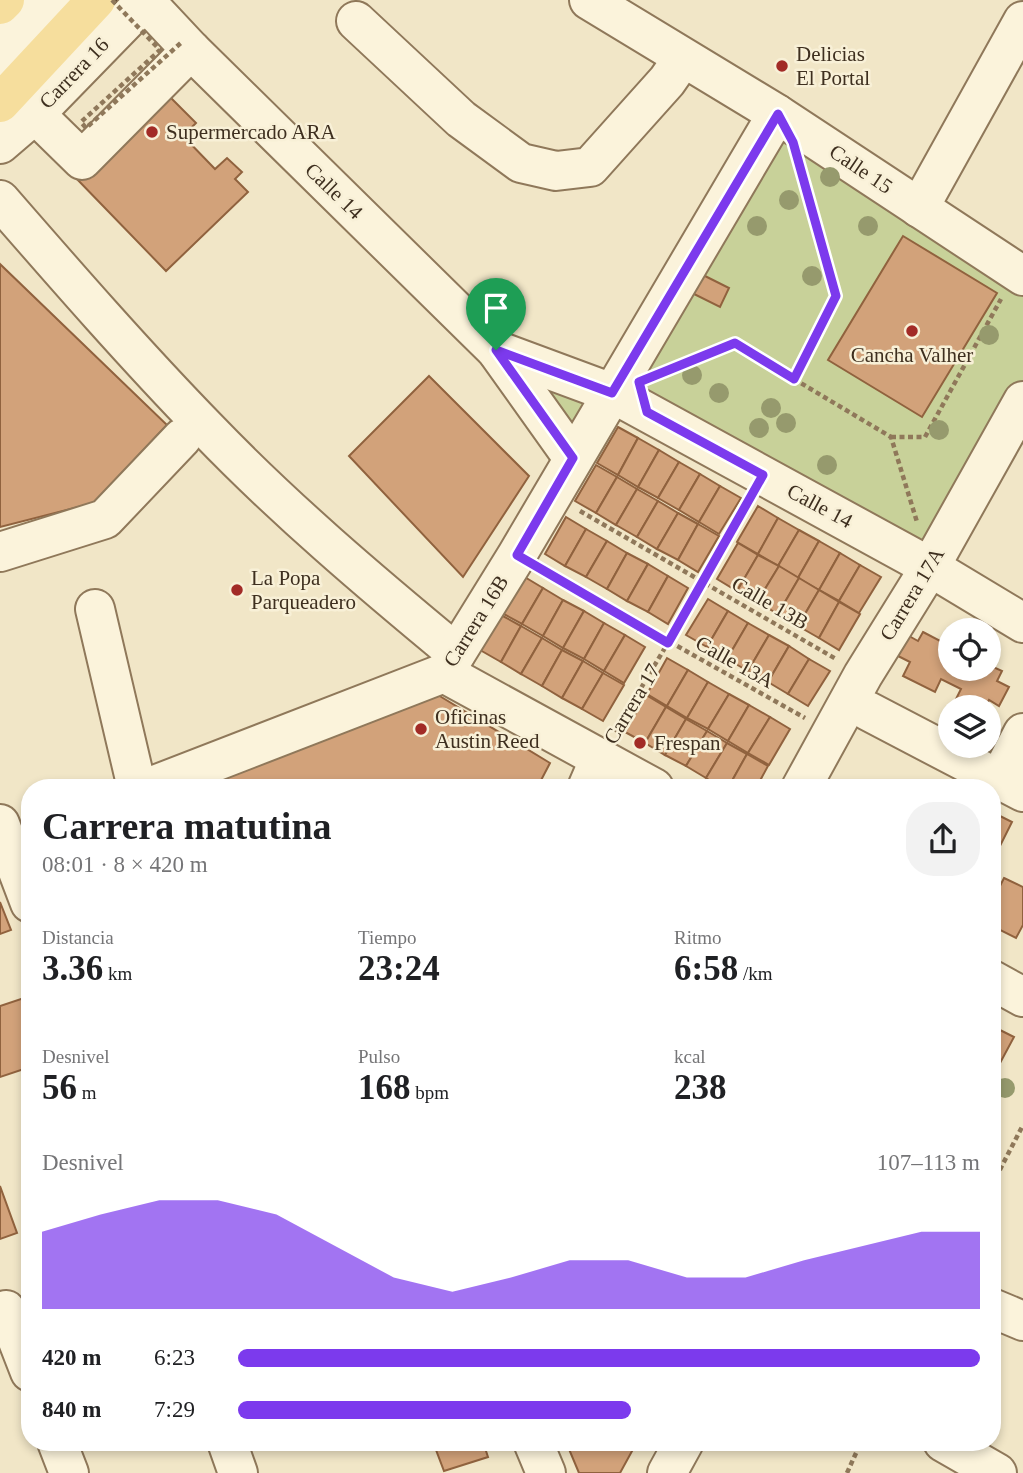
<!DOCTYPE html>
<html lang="es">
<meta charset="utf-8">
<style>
:root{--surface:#fff;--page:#f2f2f2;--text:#202124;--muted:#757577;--accent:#7c3aed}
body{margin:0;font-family:"Times New Roman",serif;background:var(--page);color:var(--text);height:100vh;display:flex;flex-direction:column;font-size:26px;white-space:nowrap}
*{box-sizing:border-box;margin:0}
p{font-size:23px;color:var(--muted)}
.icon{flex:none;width:38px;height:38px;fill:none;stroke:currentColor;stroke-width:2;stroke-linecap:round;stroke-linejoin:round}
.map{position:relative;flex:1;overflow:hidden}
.details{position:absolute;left:21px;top:779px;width:980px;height:672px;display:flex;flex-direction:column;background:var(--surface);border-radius:28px;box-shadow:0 4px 10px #0003}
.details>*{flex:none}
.controls{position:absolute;left:938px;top:618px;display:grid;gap:14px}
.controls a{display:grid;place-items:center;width:63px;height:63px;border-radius:50%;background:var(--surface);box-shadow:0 4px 10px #0003;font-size:35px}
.pin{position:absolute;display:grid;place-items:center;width:60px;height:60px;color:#fff;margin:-72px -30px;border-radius:50% 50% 50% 0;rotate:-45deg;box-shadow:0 0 7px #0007}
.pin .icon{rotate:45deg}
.round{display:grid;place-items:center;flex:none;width:74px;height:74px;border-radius:28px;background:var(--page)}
.head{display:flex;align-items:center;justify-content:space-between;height:119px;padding:0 21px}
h1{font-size:38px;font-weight:700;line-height:52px}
.metrics{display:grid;grid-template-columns:repeat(3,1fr);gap:10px;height:119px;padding:7px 21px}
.metrics div{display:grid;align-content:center}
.metrics b{font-size:35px;font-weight:700}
.metrics small{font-size:19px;font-weight:400}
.metrics p{font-size:19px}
.chart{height:196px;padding:14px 21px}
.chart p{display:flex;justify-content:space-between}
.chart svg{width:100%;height:126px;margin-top:7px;fill:var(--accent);opacity:.7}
ul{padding:0 21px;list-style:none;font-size:23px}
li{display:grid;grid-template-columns:112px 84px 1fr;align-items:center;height:52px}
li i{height:18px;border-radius:9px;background:var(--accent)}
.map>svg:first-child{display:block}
</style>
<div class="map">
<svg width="1023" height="1473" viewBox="0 0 1023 1473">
<rect width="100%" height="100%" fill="#f1e6c7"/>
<polygon fill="#c8d199" points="777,114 1023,276 1023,401 930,567 613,393 573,458 496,350 613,393"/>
<g fill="#d2a27a" stroke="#90623e" stroke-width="2">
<polygon points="168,95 196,123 183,136 215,169 227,158 242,172 235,179 248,192 166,271 74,176"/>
<polygon points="903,236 997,293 922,417 828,360"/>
<polygon points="0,264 167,425 94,503 0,527"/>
<polygon points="701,274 729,288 720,307 692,293"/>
<polygon points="429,376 529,476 463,577 349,456"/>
<polygon points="618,427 638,438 618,475 597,463"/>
<polygon points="638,438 659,450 638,487 618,475"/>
<polygon points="659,450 679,462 658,498 638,487"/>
<polygon points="679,462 700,474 679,510 658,498"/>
<polygon points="596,465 617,477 596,513 575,501"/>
<polygon points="700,474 720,486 699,522 679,510"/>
<polygon points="617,477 637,489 616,525 596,513"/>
<polygon points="720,486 741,498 719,534 699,522"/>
<polygon points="637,489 658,501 637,537 616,525"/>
<polygon points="658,501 678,513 657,549 637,537"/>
<polygon points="758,506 778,518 758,554 737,542"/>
<polygon points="678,513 698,524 678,560 657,549"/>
<polygon points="566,517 586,529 565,566 545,554"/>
<polygon points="778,518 799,530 778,566 758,554"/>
<polygon points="698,524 719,536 698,572 678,560"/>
<polygon points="586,529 607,541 586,577 565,566"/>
<polygon points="799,530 819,541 798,578 778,566"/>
<polygon points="607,541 627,553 607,589 586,577"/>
<polygon points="819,541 840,553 819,590 798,578"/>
<polygon points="738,543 758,555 737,591 717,579"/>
<polygon points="627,553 648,564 627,601 607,589"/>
<polygon points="840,553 860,565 839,601 819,590"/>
<polygon points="758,555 779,566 757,602 737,591"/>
<polygon points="648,564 668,576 648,612 627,601"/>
<polygon points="860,565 881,577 859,613 839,601"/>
<polygon points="779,566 799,578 778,614 757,602"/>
<polygon points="523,576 543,588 522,624 502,613"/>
<polygon points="668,576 688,588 668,624 648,612"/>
<polygon points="799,578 819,590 798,626 778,614"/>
<polygon points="543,588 563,600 543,636 522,624"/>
<polygon points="819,590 839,602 819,638 798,626"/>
<polygon points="708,599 728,611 707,647 686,635"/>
<polygon points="563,600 584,611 563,648 543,636"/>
<polygon points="839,602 860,614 839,650 819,638"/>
<polygon points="584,611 604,623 584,659 563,648"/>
<polygon points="728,611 748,623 727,659 707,647"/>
<polygon points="501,615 521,626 501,662 480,650"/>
<polygon points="604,623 625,635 604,671 584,659"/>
<polygon points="748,623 769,635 748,671 727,659"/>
<polygon points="521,626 542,638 521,674 501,662"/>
<polygon points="923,632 950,646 950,668 989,668 989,665 1002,671 997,681 1009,687 999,706 989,700 985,707 961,707 954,703 961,689 941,679 935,692 903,676 910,662 898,656 909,636 918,641"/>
<polygon points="625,635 645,647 624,683 604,671"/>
<polygon points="769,635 789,646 768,682 748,671"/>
<polygon points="542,638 562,650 542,686 521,674"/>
<polygon points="789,646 809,659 788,694 768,682"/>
<polygon points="562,650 583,661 562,698 542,686"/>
<polygon points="667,658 688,670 667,706 647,694"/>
<polygon points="809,659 830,671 808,706 788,694"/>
<polygon points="583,661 603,673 582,709 562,698"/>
<polygon points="688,670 708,682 687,718 667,706"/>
<polygon points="603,673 624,685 603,721 582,709"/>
<polygon points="708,682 729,694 708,729 687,718"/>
<polygon points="729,694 749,705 728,741 708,729"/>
<polygon points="438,695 550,763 537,788 195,788"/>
<polygon points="646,695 666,707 645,743 625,732"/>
<polygon points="749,705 770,717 748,753 728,741"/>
<polygon points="666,707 686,719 665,755 645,743"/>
<polygon points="770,717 790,729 769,765 748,753"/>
<polygon points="686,719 707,731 686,766 665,755"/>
<polygon points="707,731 727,743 706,778 686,766"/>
<polygon points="727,743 747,754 728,788 722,788 706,778"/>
<polygon points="747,754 768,766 756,788 728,788"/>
<polygon points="992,812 1012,822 1000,846 992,842"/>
<polygon points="1004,878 1023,887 1023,925 1016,938 992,926 992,883 1000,886"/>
<polygon points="0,902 11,930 0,934"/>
<polygon points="27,997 30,1006 30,1067 0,1077 0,1006"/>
<polygon points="992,1026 1014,1037 992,1078"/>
<polygon points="0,1186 17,1233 0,1239"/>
<polygon points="433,1442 483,1442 488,1457 444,1471"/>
<polygon points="566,1442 637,1442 620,1473 579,1473"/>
</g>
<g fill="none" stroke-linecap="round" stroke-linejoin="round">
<defs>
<g id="minor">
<polyline points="589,0 777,114 1023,276"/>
<polyline points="145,1 191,50 496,350 573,458"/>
<polyline points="356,21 461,119 521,163 556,171 590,167 667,81 683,58"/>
<polyline points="0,27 27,0"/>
<polyline points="0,70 66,0"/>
<polyline points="35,114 82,160 191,50"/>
<polyline points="0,144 35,114 146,0"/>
<path d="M0,200C67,277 135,355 207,429C284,509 370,582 456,653"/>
<polyline points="919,208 1023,21"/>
<polyline points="496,350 612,393 930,567 1023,623"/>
<polyline points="0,552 105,519 182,438"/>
<polyline points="95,609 137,788"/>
<polyline points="444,673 654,788"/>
<polyline points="868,711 1023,792"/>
<polyline points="999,779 1023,733"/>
<polyline points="147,788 444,673 517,555 777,114"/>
<polyline points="587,788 600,758"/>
<polyline points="801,788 863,675 930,567 1023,401"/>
<polyline points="0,824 30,903"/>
<polyline points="992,980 1023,997"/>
<polyline points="992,1308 1023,1321"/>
<polyline points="6,1310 30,1372"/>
<polyline points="57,1442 69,1473"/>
<polyline points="227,1442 238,1473"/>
<polyline points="533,1442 546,1473"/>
<polyline points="943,1442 997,1473"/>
<polyline points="667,1473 684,1442"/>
</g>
<g id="major">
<polyline points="0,5 5,0"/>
<polyline points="0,103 96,0"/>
</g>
</defs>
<use href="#minor" stroke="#8f785a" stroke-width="42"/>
<use href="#major" stroke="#5c462e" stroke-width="42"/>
<g stroke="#8f785a" stroke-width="4.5" stroke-dasharray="5 3.5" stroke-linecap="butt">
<polyline points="662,373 735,343 794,379 836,296 801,169"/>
<polyline points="794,379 891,437 917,522"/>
<polyline points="891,437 925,437 1001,299"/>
<polyline points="580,511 836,659"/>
<polyline points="544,571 805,718"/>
<polyline points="615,732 704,582 747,503"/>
<polyline points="992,1185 1023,1125"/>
<polyline points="847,1473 861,1442"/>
</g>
<use href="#minor" stroke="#fbf3db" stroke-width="38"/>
<use href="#major" stroke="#f6de9d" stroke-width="38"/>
<polyline stroke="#8f785a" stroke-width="4.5" stroke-dasharray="5 3.5" stroke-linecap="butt" points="112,0 160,50 81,122 86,128 183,41"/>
</g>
<g fill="#969a6d">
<circle cx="830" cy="177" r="10"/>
<circle cx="789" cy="200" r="10"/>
<circle cx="757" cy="226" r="10"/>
<circle cx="868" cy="226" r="10"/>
<circle cx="812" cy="276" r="10"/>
<circle cx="989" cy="335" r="10"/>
<circle cx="692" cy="375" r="10"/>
<circle cx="719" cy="393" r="10"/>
<circle cx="771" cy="408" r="10"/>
<circle cx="786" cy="423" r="10"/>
<circle cx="759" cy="428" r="10"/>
<circle cx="939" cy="430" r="10"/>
<circle cx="827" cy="465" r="10"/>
<circle cx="1005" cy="1088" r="10"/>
</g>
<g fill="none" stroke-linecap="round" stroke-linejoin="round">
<defs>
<polygon id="route" points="778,114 793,142 836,296 794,379 735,343 639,382 647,412 763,475 668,643 517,555 573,458 496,350 612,393"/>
</defs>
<use href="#route" stroke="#fff" stroke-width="14"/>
<use href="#route" stroke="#7c3aed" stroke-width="9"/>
</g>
<g fill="#a22b26" stroke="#f8f0d7" stroke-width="2.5">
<circle cx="782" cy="66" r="7"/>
<circle cx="152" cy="132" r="7"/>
<circle cx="912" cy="331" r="7"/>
<circle cx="237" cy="590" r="7"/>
<circle cx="421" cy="729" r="7"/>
<circle cx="640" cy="743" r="7"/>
</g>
<g text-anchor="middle" stroke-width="5" stroke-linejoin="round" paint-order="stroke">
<g font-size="21" fill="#3e2f1f" stroke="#f8f0d7" text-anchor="start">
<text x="796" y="61">Delicias<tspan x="796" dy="24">El Portal</tspan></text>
<text x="166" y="139">Supermercado ARA</text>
<text x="912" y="362" text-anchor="middle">Cancha Valher</text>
<text x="251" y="585">La Popa<tspan x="251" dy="24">Parqueadero</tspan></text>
<text x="435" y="724">Oficinas<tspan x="435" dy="24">Austin Reed</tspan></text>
<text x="654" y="750">Frespan</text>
</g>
<g font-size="21" fill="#3e2f1f" stroke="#f8f0d7">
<text transform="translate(74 73) rotate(-46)" y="7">Carrera 16</text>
<text transform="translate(861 169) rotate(34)" y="7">Calle 15</text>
<text transform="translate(334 191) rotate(44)" y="7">Calle 14</text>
<text transform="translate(820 506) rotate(28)" y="7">Calle 14</text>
<text transform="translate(912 594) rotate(-59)" y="7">Carrera 17A</text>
<text transform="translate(770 603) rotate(30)" y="7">Calle 13B</text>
<text transform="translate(476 621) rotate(-58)" y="7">Carrera 16B</text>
<text transform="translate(735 662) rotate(29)" y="7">Calle 13A</text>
<text transform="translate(632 704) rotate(-59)" y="7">Carrera 17</text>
</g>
</g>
</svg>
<div class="controls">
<a><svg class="icon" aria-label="locate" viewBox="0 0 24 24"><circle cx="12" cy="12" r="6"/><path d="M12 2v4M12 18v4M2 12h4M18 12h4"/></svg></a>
<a><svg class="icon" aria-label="layers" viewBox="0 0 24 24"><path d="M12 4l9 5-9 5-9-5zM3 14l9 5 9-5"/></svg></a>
</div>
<div class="pin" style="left:496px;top:350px;background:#1e9e55"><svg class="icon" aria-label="arrive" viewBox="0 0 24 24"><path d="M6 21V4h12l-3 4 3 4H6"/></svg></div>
<section class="details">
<div class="head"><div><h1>Carrera matutina</h1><p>08:01 · 8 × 420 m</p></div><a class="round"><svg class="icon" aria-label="share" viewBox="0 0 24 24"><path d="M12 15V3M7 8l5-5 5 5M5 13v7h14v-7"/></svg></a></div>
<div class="metrics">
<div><p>Distancia</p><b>3.36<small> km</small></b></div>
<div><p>Tiempo</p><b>23:24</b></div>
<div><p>Ritmo</p><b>6:58<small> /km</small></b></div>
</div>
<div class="metrics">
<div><p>Desnivel</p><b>56<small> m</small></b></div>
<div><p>Pulso</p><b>168<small> bpm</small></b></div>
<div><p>kcal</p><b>238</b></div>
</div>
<div class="chart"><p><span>Desnivel</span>107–113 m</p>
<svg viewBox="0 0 160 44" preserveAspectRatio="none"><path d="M0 44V17L10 11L20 6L30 6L40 11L50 22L60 33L70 38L80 33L90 27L100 27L110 33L120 33L130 27L140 22L150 17L160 17V44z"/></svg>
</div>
<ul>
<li><b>420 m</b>6:23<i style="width:100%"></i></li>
<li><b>840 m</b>7:29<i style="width:53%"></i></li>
</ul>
</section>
</div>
